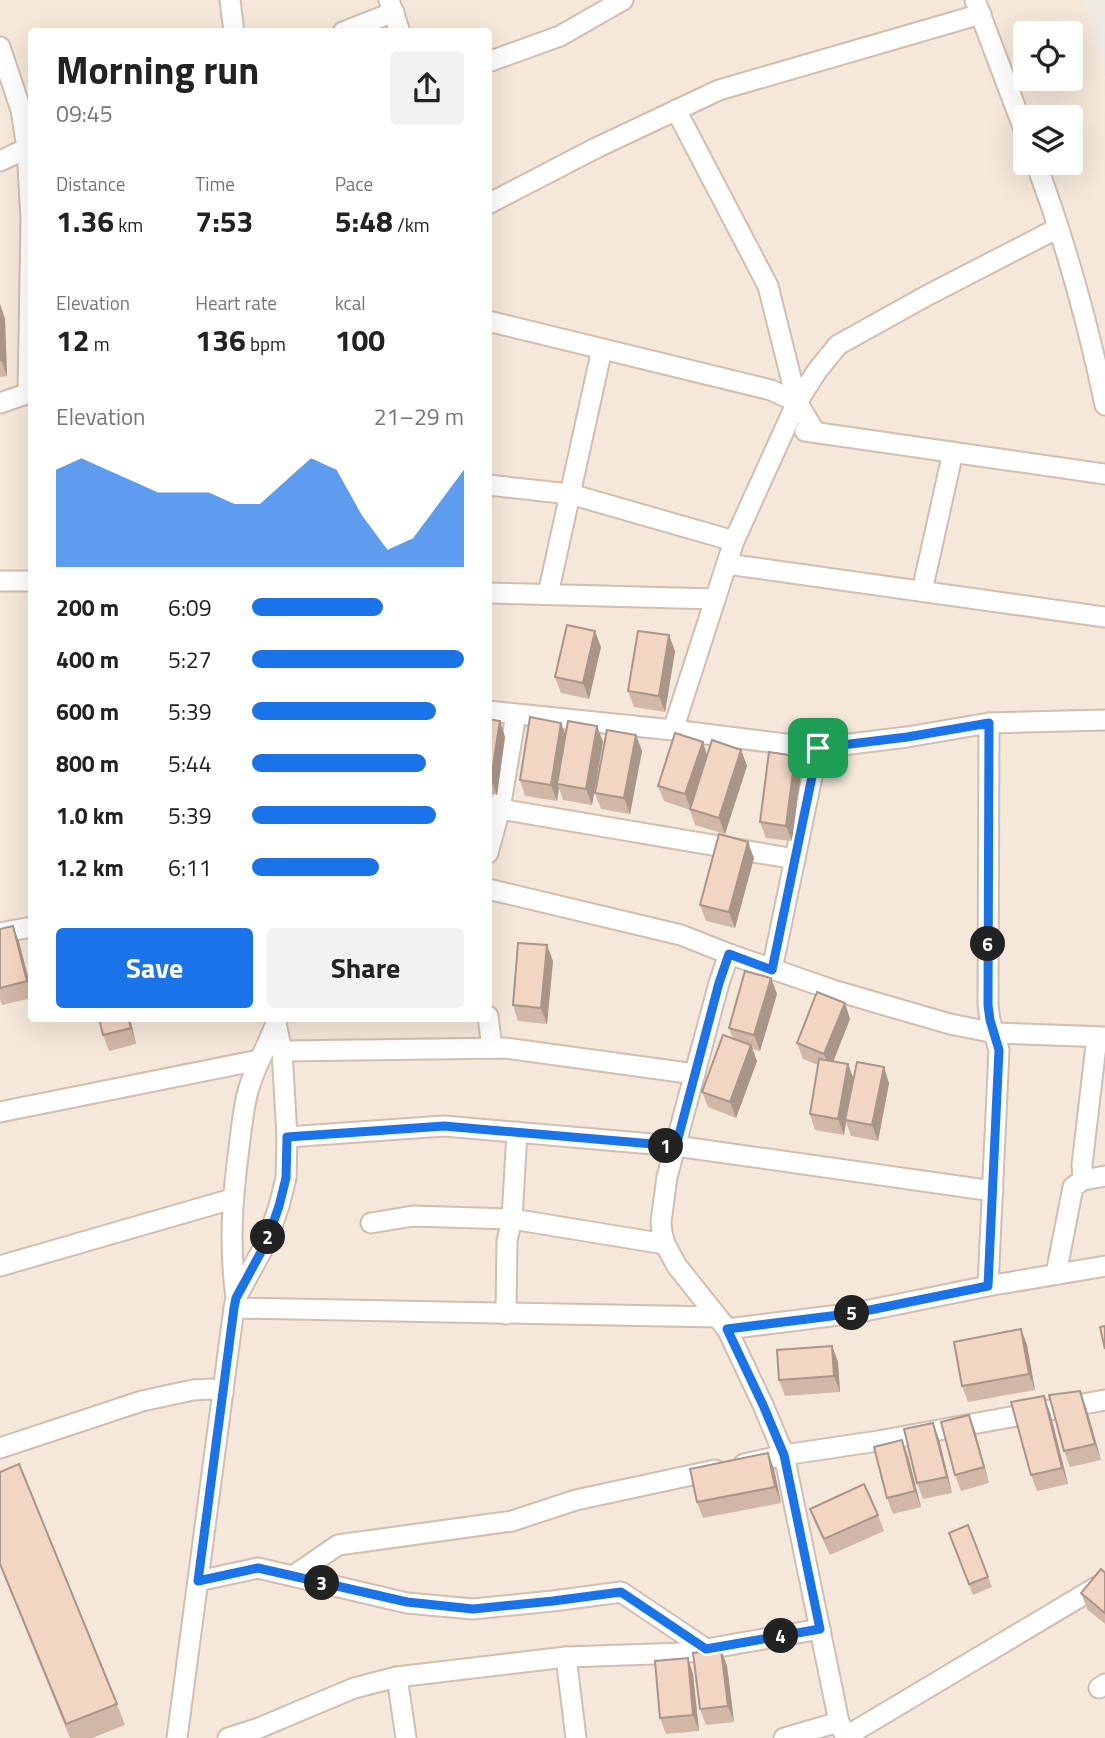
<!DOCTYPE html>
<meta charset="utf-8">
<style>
:root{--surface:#fff;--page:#f2f2f2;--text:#222;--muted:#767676;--accent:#1a73e8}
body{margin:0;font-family:"Titillium Web",sans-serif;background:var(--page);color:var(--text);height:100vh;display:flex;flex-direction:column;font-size:26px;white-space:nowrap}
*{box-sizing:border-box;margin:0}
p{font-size:23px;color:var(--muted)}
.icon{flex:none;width:38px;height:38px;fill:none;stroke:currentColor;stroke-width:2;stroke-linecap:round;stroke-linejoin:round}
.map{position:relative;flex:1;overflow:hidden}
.drawer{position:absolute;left:28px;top:28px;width:464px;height:994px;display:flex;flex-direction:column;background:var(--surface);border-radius:7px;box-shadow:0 7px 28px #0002}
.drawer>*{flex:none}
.fabs{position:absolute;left:1013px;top:21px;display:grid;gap:14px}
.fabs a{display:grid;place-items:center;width:70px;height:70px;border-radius:7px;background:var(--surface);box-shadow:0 7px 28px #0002;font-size:35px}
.pin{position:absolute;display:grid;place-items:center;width:60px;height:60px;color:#fff;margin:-30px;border-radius:14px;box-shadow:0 4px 10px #0006}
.km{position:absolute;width:35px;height:35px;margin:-18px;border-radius:50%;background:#222;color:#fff;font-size:19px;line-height:35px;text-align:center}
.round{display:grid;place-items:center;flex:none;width:74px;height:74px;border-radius:7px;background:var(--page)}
.headline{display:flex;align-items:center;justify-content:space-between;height:119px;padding:0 28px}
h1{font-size:38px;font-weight:700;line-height:52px}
.stats{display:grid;grid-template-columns:repeat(3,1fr);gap:10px;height:119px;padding:7px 28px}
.stats div{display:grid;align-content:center}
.stats b{font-size:30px;font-weight:700}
.stats small{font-size:19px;font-weight:400}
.stats p{font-size:19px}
.chart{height:196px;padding:14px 28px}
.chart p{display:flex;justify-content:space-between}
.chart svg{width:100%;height:126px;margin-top:7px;fill:var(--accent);opacity:.7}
.primary-button{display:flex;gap:14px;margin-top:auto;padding:14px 28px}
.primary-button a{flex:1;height:80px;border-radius:7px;background:var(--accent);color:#fff;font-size:28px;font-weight:700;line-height:80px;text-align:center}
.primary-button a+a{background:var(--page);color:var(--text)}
ul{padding:0 28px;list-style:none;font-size:23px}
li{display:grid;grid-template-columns:112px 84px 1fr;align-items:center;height:52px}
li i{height:18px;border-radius:9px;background:var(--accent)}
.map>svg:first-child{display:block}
</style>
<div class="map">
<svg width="1105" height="1738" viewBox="0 0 1105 1738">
<rect width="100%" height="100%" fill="#fdf6ec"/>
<path fill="#f5e8da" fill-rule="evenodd" d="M0,0H1085L1105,80V1738H0ZM32,32H488V1018H32ZM1026,33H1071V79H1026ZM1026,117H1071V163H1026Z"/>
<polygon fill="#efe9e4" points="1085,0 1105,0 1105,80"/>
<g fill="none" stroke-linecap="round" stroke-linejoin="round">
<defs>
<g id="minor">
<polyline points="230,0 234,32"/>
<polyline points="389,0 400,32"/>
<polyline points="975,0 1026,135"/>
<polyline points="343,32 394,12"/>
<polyline points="0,47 21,110 27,148 31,219 28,393"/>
<polyline points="488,62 560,36 623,0"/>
<polyline points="676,110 768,286 797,402 815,432"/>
<polyline points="0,161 32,146"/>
<path d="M1036,163C1065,241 1088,323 1105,405"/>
<polyline points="488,204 596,148 719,90 981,14"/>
<polyline points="488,321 771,390 797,402"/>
<polyline points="0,403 32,392"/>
<polyline points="805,431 1105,474"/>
<polyline points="488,485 570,494 734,541"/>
<polyline points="727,564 1105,617"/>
<polyline points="0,581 32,581"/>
<polyline points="922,591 953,452"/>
<polyline points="488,593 715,599"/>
<polyline points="548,594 602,349"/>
<polyline points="488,711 673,730 818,748 907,737 989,723 1105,720"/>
<polyline points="673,730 734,541 797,402 817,371 838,345 928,295 1058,228"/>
<polyline points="488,807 795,859"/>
<polyline points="488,853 500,809 516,714"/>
<polyline points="488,889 681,935 729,954 833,990 950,1024 995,1033 1105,1037"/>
<polyline points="0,933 32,927"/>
<polyline points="729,954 719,983 667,1177 661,1222 662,1233 665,1244 677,1266 727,1329 763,1405 784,1455 839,1722 846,1738"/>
<polyline points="772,969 818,748"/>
<polyline points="488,1016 492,1048"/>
<polyline points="282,1051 505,1048 695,1074"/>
<polyline points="0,1112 259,1060"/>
<polyline points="287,1137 444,1126 676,1146 993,1191"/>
<polyline points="1083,1180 1082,1165 1097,1037"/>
<polyline points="371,1223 413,1216 512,1219 665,1244"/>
<polyline points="0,1266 232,1199"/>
<polyline points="1056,1274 1073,1187 1083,1180 1105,1176"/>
<polyline points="988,1286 999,1050 990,1020 988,1005 989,723"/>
<path d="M236,1298C229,1245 232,1201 239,1148C241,1131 243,1112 247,1095C253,1068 269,1045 277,1020"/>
<polyline points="234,1308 717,1317"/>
<polyline points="506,1314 507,1241 512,1219 517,1132"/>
<polyline points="727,1329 855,1313 988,1286 1105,1266"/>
<polyline points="0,1448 142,1401 193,1390 212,1389 223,1393"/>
<polyline points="744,1464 784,1455 878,1441 1105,1400"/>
<polyline points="293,1576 338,1545 512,1521 576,1500 715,1470"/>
<polyline points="198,1581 258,1568 407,1603 473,1609 553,1601 621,1592 706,1649"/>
<polyline points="566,1657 576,1738"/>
<polyline points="397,1677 406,1738"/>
<polyline points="1099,1688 1105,1684"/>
<polyline points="845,1737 1105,1582"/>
<polyline points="177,1738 234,1308 236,1298 267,1241 279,1206 286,1178 287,1137 282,1051 276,1023"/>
<polyline points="228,1738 259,1728 354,1688 397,1677 566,1657 684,1653 820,1629"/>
<polyline points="784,1738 839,1722"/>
</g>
</defs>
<use href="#minor" stroke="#d1beb0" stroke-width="23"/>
<use href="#minor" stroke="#fff" stroke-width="19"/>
</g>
<g fill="#d1b7a8">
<polygon points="0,304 5,319 7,376 0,377"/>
<polygon points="601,647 589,699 561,693 555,677"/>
<polygon points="675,651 665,712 634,707 628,691"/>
<polygon points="488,719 505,737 497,795 488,793"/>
<polygon points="561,723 566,735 597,726 603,742 592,805 563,800 559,788 557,801 525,796 520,780"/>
<polygon points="636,735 642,751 630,814 601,809 595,793"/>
<polygon points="741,750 747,766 725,834 695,825 690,810 664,801 658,786 707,755"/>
<polygon points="795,756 801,772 792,841 766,838 760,822"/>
<polygon points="754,858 735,928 706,921 700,905"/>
<polygon points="13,926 19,942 32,991 32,998 2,1005 0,999 0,929"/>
<polygon points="553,961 547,1024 518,1021 513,1005"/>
<polygon points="777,994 760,1051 752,1049 757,1061 736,1118 708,1107 702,1092 733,1039 729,1028"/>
<polygon points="130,1018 136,1044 109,1051 103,1035"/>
<polygon points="850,1019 833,1061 848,1064 854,1080 889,1083 878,1141 851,1136 846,1122 844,1135 815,1130 810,1114 818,1065 803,1059 797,1043"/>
<polygon points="1021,1329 1027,1345 1035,1390 968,1402 962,1386"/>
<polygon points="832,1346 838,1362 840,1392 785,1396 779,1380"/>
<polygon points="1086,1407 1101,1460 1070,1467 1064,1451"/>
<polygon points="1050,1412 1068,1484 1037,1491 1031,1475"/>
<polygon points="969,1415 975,1431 989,1483 961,1491 955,1475"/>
<polygon points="939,1439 952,1493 923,1499 917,1483"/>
<polygon points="768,1453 774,1469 781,1503 703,1518 697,1502"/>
<polygon points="908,1456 921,1507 893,1514 887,1498"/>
<polygon points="0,1472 117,1704 125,1725 92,1738 70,1738 0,1566"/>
<polygon points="810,1509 878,1515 884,1531 830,1555 816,1525"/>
<polygon points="968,1525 992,1587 973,1595 949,1533"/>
<polygon points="1105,1573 1105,1624 1087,1609 1081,1593"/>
<polygon points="721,1650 727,1666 734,1722 706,1725 700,1709"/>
<polygon points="693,1674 699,1731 666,1734 660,1718"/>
</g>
<g fill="#aa9588">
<polygon points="0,304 5,319 7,376 1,360"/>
<polygon points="595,631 601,647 589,699 583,683"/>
<polygon points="669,635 675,651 665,712 659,696"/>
<polygon points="500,721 505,737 497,795 491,779"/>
<polygon points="561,723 567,739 557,784 559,788 557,801 551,785"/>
<polygon points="597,726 603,742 592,805 586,789"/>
<polygon points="636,735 642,751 630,814 624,798"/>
<polygon points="703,742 708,758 691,810 685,794"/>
<polygon points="741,750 747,766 725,834 719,818"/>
<polygon points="795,756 801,772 792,841 786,826"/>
<polygon points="748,842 754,858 735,928 729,912"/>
<polygon points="13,926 19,942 32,993 27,981"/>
<polygon points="547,945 553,961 547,1024 541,1008"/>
<polygon points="771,978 777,994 760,1051 754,1035"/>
<polygon points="845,1003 850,1019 830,1070 824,1054"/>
<polygon points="128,1018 130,1018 136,1044 131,1028"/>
<polygon points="751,1045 757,1061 736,1118 730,1102"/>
<polygon points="848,1064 854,1080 845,1120 846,1122 844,1135 838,1119"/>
<polygon points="884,1067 889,1083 878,1141 872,1125"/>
<polygon points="1021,1329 1027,1345 1035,1390 1029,1374"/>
<polygon points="832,1346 838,1362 840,1392 834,1376"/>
<polygon points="1080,1391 1086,1407 1101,1460 1095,1444"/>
<polygon points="1044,1396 1050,1412 1068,1484 1062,1468"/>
<polygon points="969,1415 975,1431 989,1483 984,1467"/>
<polygon points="933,1423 939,1439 952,1493 947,1477"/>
<polygon points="902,1440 908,1456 921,1507 915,1491"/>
<polygon points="768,1453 774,1469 781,1503 775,1487"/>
<polygon points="721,1650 727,1666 734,1722 728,1706"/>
<polygon points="688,1658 693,1674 699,1731 693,1715"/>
</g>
<g fill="#f3d5c3" stroke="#aa9588" stroke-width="2">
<polygon points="0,317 1,360 0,360"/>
<polygon points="567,625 595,631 583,683 555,677"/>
<polygon points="638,631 669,635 659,696 628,691"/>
<polygon points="530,717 561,723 551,785 520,780"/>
<polygon points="488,719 500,721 491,779 488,778"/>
<polygon points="568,721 597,726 586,789 557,784"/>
<polygon points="607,730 636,735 624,798 595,793"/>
<polygon points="675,733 703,742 685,794 658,786"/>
<polygon points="712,740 741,750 719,818 690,809"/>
<polygon points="769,752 795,756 786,826 760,822"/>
<polygon points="719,834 748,842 729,912 700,905"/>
<polygon points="13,926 27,981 0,988 0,929"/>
<polygon points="518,943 547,945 541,1008 513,1005"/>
<polygon points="745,971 771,978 754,1035 729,1028"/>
<polygon points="817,992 845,1003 824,1054 797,1043"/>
<polygon points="99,1018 128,1018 131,1028 103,1035"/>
<polygon points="723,1035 751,1045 730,1102 702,1092"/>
<polygon points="819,1059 848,1064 838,1119 810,1114"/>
<polygon points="857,1062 884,1067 872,1125 845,1120"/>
<polygon points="1105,1326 1105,1349 1100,1327"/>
<polygon points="1021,1329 1029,1374 962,1386 954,1342"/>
<polygon points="832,1346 834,1376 779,1380 777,1350"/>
<polygon points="1080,1391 1095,1444 1064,1451 1049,1395"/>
<polygon points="1044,1396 1062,1468 1031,1475 1011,1402"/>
<polygon points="969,1415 984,1467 955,1475 941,1422"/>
<polygon points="933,1423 947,1477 917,1483 904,1429"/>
<polygon points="902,1440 915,1491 887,1498 874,1447"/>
<polygon points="768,1453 775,1487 697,1502 690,1469"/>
<polygon points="19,1464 117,1704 66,1724 0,1564 0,1472"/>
<polygon points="864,1484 878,1515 824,1539 810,1509"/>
<polygon points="968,1525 988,1577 969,1584 949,1533"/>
<polygon points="1101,1569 1105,1573 1105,1613 1081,1593"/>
<polygon points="721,1650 728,1706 700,1709 693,1653"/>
<polygon points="688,1658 693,1715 660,1718 655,1661"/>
</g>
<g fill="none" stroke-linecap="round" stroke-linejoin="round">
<defs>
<polygon id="route" points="989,723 988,1005 990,1020 999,1050 988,1286 855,1313 727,1329 763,1405 784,1455 820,1629 706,1649 621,1592 553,1601 473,1609 407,1602 258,1568 198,1581 234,1308 236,1298 267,1241 279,1206 286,1178 287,1137 444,1126 676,1146 719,983 729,954 772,970 818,748 907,737"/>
</defs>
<use href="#route" stroke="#fff" stroke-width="14"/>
<use href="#route" stroke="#1a73e8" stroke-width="9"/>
</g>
</svg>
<div class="fabs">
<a><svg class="icon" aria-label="locate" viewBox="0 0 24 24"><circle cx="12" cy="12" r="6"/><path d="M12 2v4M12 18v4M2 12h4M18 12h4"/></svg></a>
<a><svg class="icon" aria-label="layers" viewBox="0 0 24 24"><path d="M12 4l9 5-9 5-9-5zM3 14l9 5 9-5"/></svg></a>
</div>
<div class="pin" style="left:818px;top:748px;background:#1e9e55"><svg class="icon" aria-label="arrive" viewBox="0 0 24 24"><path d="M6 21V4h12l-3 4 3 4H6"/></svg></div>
<b class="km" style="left:666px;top:1146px">1</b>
<b class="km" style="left:268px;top:1237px">2</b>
<b class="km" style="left:322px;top:1583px">3</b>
<b class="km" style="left:781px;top:1636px">4</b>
<b class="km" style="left:852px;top:1313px">5</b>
<b class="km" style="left:988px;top:944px">6</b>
<section class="drawer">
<div class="headline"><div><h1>Morning run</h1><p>09:45</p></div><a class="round"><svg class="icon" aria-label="share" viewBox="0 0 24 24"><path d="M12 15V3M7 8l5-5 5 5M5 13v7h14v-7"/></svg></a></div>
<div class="stats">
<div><p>Distance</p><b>1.36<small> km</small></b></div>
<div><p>Time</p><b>7:53</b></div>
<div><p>Pace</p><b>5:48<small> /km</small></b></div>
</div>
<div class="stats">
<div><p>Elevation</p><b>12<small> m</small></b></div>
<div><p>Heart rate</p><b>136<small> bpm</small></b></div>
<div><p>kcal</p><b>100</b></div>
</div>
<div class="chart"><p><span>Elevation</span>21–29 m</p>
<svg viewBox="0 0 160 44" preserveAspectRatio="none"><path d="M0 44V10L10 6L20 10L30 14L40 18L50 18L60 18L70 22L80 22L90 14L100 6L110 10L120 26L130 38L140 34L150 22L160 10V44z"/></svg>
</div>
<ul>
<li><b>200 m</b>6:09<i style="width:62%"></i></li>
<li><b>400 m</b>5:27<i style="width:100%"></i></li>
<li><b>600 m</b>5:39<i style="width:87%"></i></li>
<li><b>800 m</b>5:44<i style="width:82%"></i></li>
<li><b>1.0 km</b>5:39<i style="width:87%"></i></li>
<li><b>1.2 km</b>6:11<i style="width:60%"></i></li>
</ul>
<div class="primary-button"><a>Save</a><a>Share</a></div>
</section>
</div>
